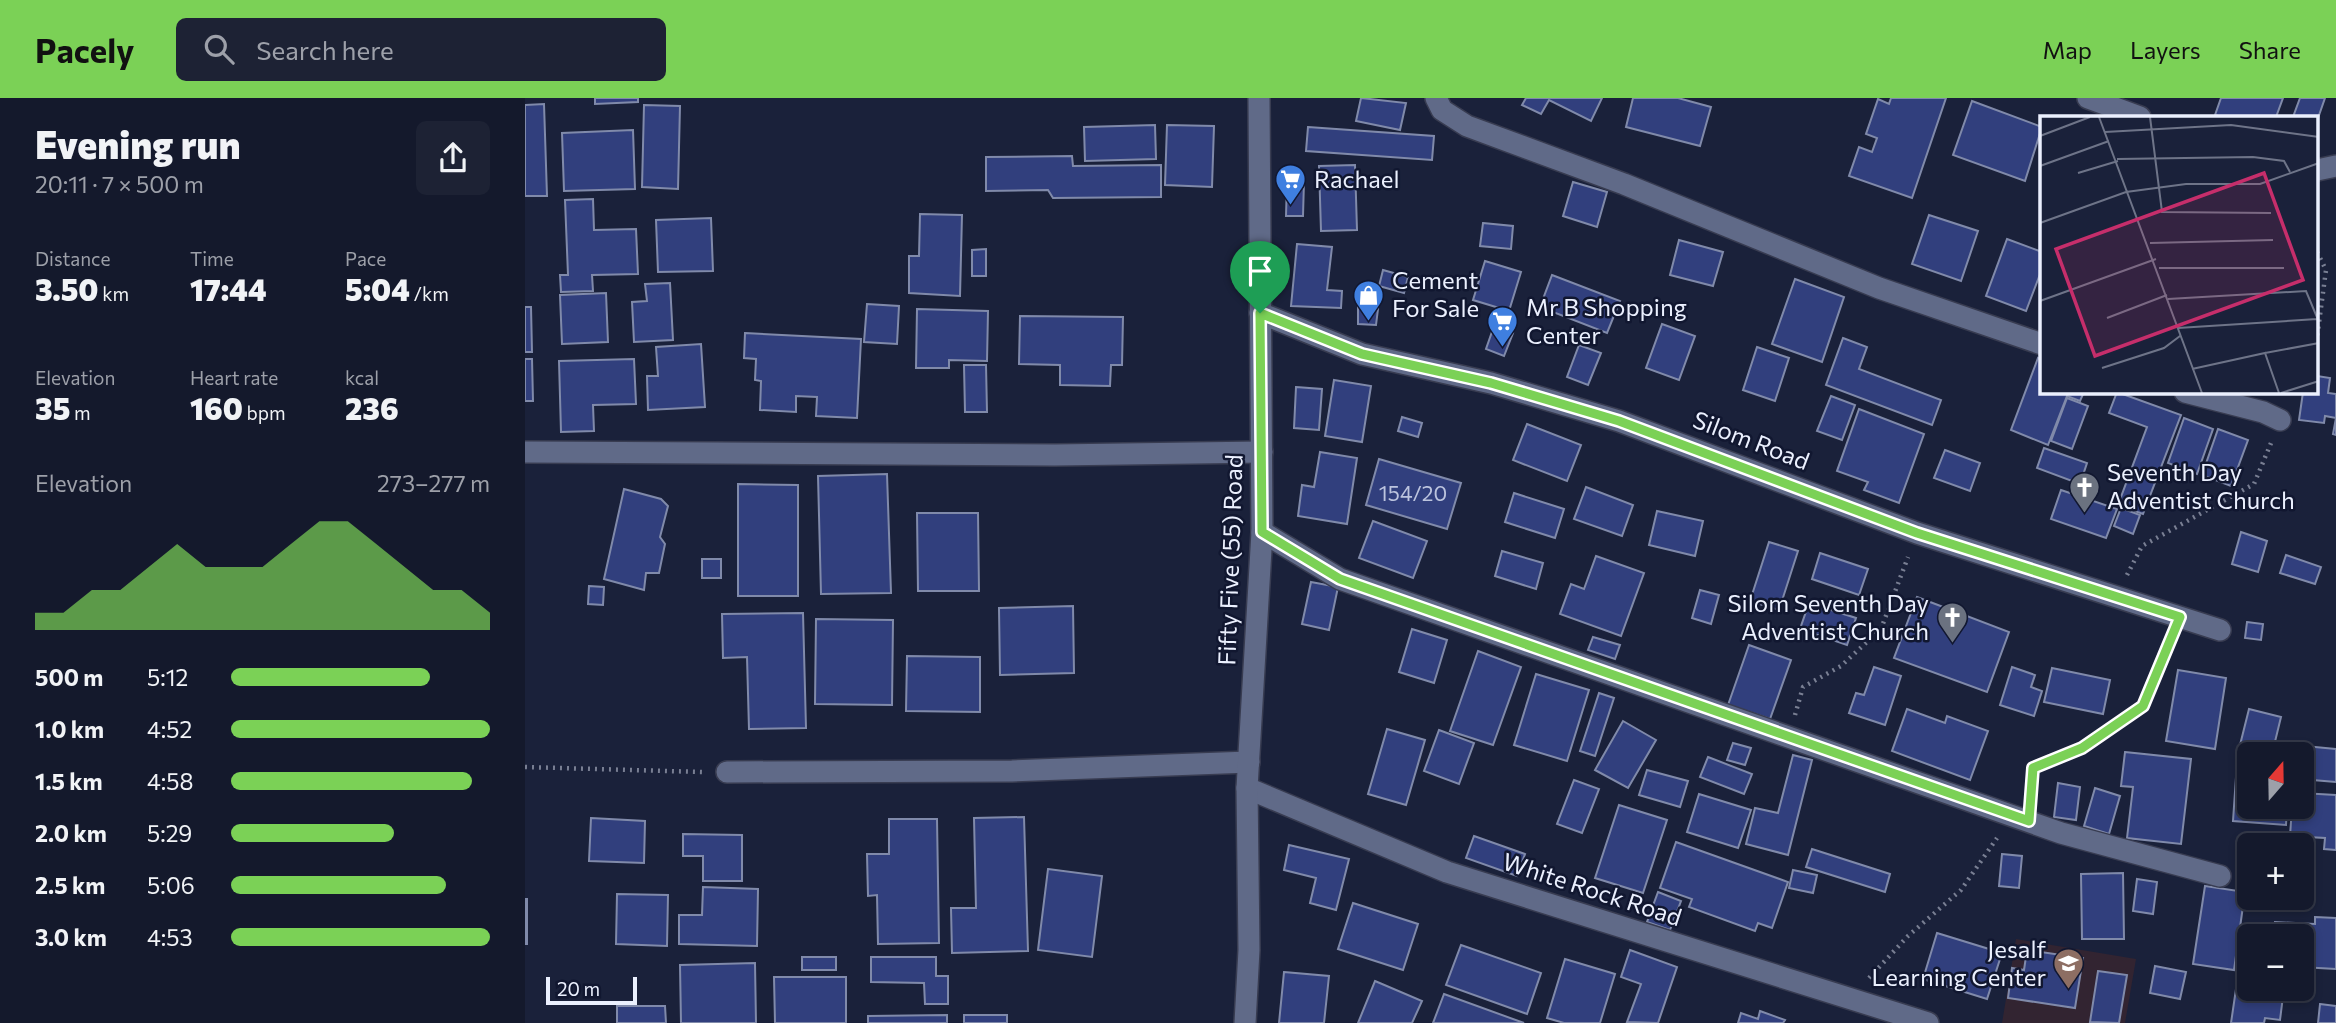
<!DOCTYPE html>
<meta charset="utf-8">
<style>
:root{--surface:#14192c;--page:#1d2234;--text:#f1f3f6;--muted:#9da0a9;--line:#333848;--accent:#7bd156}
body{margin:0;font-family:Commissioner,sans-serif;background:var(--page);color:var(--text);height:100vh;display:flex;flex-direction:column;font-size:26px;white-space:nowrap}
*{box-sizing:border-box;margin:0}
p{font-size:23px;color:var(--muted)}
.icon{flex:none;width:38px;height:38px;fill:none;stroke:currentColor;stroke-width:2;stroke-linecap:round;stroke-linejoin:round}
.map{position:relative;flex:1;overflow:hidden}
.details{display:flex;flex-direction:column;background:var(--surface);width:525px}
.details>*{flex:none}
.needle{width:46px;rotate:20deg}
.controls{position:absolute;left:1712px;top:644px;display:grid;gap:14px}
.controls a{display:grid;place-items:center;width:77px;height:77px;border-radius:10px;background:var(--surface);box-shadow:0 4px 10px #0003,0 0 0 2px var(--line);font-size:35px}
.scale{position:absolute;left:21px;bottom:18px;width:91px;box-sizing:border-box;padding-left:7px;border:4px solid #ebf0fe;border-top:0;font-size:19px;line-height:24px;white-space:nowrap;color:#ebf0fe;-webkit-text-stroke:5px #111730;paint-order:stroke}
.pin{position:absolute;display:grid;place-items:center;width:60px;height:60px;color:#fff;margin:-72px -30px;border-radius:50% 50% 50% 0;rotate:-45deg;box-shadow:0 0 7px #0007}
.pin .icon{rotate:45deg}
.round{display:grid;place-items:center;flex:none;width:74px;height:74px;border-radius:10px;background:var(--page)}
.summary{display:flex;align-items:center;justify-content:space-between;height:119px;padding:0 35px}
h1{font-size:38px;font-weight:800;line-height:52px}
.metrics{display:grid;grid-template-columns:repeat(3,1fr);gap:10px;height:119px;padding:7px 35px}
.metrics div{display:grid;align-content:center}
.metrics b{font-size:30px;font-weight:800}
.metrics small{font-size:19px;font-weight:400}
.metrics p{font-size:19px}
.chart{height:196px;padding:14px 35px}
.chart p{display:flex;justify-content:space-between}
.chart svg{width:100%;height:126px;margin-top:7px;fill:var(--accent);opacity:.7}
ul{padding:0 35px;list-style:none;font-size:23px}
li{display:grid;grid-template-columns:112px 84px 1fr;align-items:center;height:52px}
li i{height:18px;border-radius:9px;background:var(--accent)}
header{display:flex;align-items:center;gap:42px;box-sizing:border-box;height:98px;padding:0 35px;background:var(--accent);color:#111}
header strong{font-size:33px}
nav{display:flex;gap:38px;margin-inline-start:auto;font-size:24px}
.search{width:490px;height:63px;background:var(--page);display:flex;align-items:center;gap:18px;box-sizing:border-box;padding:0 24px;border-radius:10px;color:var(--muted);font-size:26px}
main{display:flex;flex:1;min-height:0}
.map>svg:first-child{display:block}
</style>
<header>
<strong>Pacely</strong>
<div class="search"><svg class="icon" aria-label="search" viewBox="0 0 24 24"><circle cx="10" cy="10" r="6"/><path d="M15 15l6 6"/></svg>Search here</div>
<nav><a>Map</a><a>Layers</a><a>Share</a></nav>
</header>
<main>
<section class="details">
<div class="summary"><div><h1>Evening run</h1><p>20:11 · 7 × 500 m</p></div><a class="round"><svg class="icon" aria-label="share" viewBox="0 0 24 24"><path d="M12 15V3M7 8l5-5 5 5M5 13v7h14v-7"/></svg></a></div>
<div class="metrics">
<div><p>Distance</p><b>3.50<small> km</small></b></div>
<div><p>Time</p><b>17:44</b></div>
<div><p>Pace</p><b>5:04<small> /km</small></b></div>
</div>
<div class="metrics">
<div><p>Elevation</p><b>35<small> m</small></b></div>
<div><p>Heart rate</p><b>160<small> bpm</small></b></div>
<div><p>kcal</p><b>236</b></div>
</div>
<div class="chart"><p><span>Elevation</span>273–277 m</p>
<svg viewBox="0 0 160 44" preserveAspectRatio="none"><path d="M0 44V38L10 38L20 30L30 30L40 22L50 14L60 22L70 22L80 22L90 14L100 6L110 6L120 14L130 22L140 30L150 30L160 38V44z"/></svg>
</div>
<ul>
<li><b>500 m</b>5:12<i style="width:77%"></i></li>
<li><b>1.0 km</b>4:52<i style="width:100%"></i></li>
<li><b>1.5 km</b>4:58<i style="width:93%"></i></li>
<li><b>2.0 km</b>5:29<i style="width:63%"></i></li>
<li><b>2.5 km</b>5:06<i style="width:83%"></i></li>
<li><b>3.0 km</b>4:53<i style="width:100%"></i></li>
</ul>
</section>
<div class="map">
<svg width="1811" height="925" viewBox="0 0 1811 925">
<rect width="100%" height="100%" fill="#1a213a"/>
<polygon fill="#322431" points="1491,841 1611,861 1600,925 1477,925"/>
<g fill="#313f7d" stroke="#808aaa" stroke-width="2">
<polygon points="70,0 113,0 113,4 70,6"/>
<polygon points="836,0 881,5 875,32 831,23"/>
<polygon points="1001,0 1077,0 1066,23 1024,2 1016,16 997,7"/>
<polygon points="1108,0 1153,0 1186,9 1175,48 1101,29"/>
<polygon points="1366,0 1421,0 1387,100 1324,78 1334,49 1347,54 1352,40 1341,36 1353,1 1364,6"/>
<polygon points="1696,0 1758,0 1751,19 1697,19 1690,17"/>
<polygon points="1775,0 1800,0 1792,23 1792,19 1768,19"/>
<polygon points="1447,3 1517,29 1500,83 1428,57"/>
<polygon points="19,6 22,98 0,98 0,7"/>
<polygon points="119,7 155,8 153,91 117,89"/>
<polygon points="630,27 631,61 560,63 559,29"/>
<polygon points="642,27 689,28 687,89 640,87"/>
<polygon points="783,29 909,38 907,62 781,53"/>
<polygon points="108,32 110,91 39,93 37,35"/>
<polygon points="547,58 548,68 636,67 636,99 528,100 523,92 461,93 461,59"/>
<polygon points="830,67 832,132 796,133 794,68"/>
<polygon points="762,82 779,83 778,118 761,118"/>
<polygon points="1048,84 1082,94 1072,129 1038,118"/>
<polygon points="68,101 69,132 111,131 113,176 67,177 68,193 36,194 35,177 43,177 40,102"/>
<polygon points="395,116 437,117 435,198 384,195 384,158 394,158"/>
<polygon points="1404,117 1453,133 1436,183 1387,166"/>
<polygon points="186,120 188,173 133,174 131,122"/>
<polygon points="958,125 988,128 986,151 955,148"/>
<polygon points="1482,141 1517,154 1517,171 1501,213 1461,198"/>
<polygon points="1154,142 1198,154 1188,188 1145,177"/>
<polygon points="772,146 807,149 802,192 817,193 816,210 766,208"/>
<polygon points="461,151 461,178 447,178 447,152"/>
<polygon points="960,163 996,174 984,213 948,202"/>
<polygon points="858,172 883,179 879,195 854,188"/>
<polygon points="1027,177 1095,203 1082,235 1015,209"/>
<polygon points="1270,181 1319,199 1297,264 1247,246"/>
<polygon points="145,185 148,242 109,244 107,204 122,203 120,186"/>
<polygon points="81,195 83,244 37,246 35,197"/>
<polygon points="342,206 374,208 372,246 339,244"/>
<polygon points="0,209 6,209 7,254 0,254"/>
<polygon points="833,209 853,211 851,227 833,226"/>
<polygon points="392,211 463,213 462,263 424,262 424,270 391,270"/>
<polygon points="495,218 598,219 597,267 586,267 585,288 535,287 535,267 494,266"/>
<polygon points="1137,226 1170,238 1154,282 1121,270"/>
<polygon points="969,228 988,235 979,258 961,251"/>
<polygon points="220,235 336,241 332,320 291,318 292,299 271,298 271,314 235,312 236,283 230,282 231,261 219,260"/>
<polygon points="1318,240 1342,249 1334,271 1416,302 1407,327 1301,287"/>
<polygon points="176,246 180,309 123,312 122,278 133,278 131,249"/>
<polygon points="1054,247 1076,255 1063,287 1042,279"/>
<polygon points="1232,249 1264,260 1250,303 1218,292"/>
<polygon points="1513,260 1517,262 1517,294 1559,294 1555,303 1542,298 1523,347 1486,332"/>
<polygon points="0,261 7,261 8,303 0,303"/>
<polygon points="109,261 111,306 68,307 69,333 36,334 34,263"/>
<polygon points="439,267 461,267 462,314 440,314"/>
<polygon points="1792,278 1805,280 1803,295 1811,296 1811,337 1808,336 1811,320 1800,318 1799,325 1774,322 1778,294 1792,294"/>
<polygon points="809,282 846,288 837,344 800,338"/>
<polygon points="771,289 797,291 794,332 769,330"/>
<polygon points="1592,294 1656,317 1618,416 1593,407 1622,329 1584,315"/>
<polygon points="1306,298 1330,307 1317,342 1292,333"/>
<polygon points="1542,300 1563,308 1547,351 1526,343"/>
<polygon points="1334,311 1399,336 1374,405 1339,392 1343,384 1312,373"/>
<polygon points="877,319 897,325 893,339 873,333"/>
<polygon points="1659,320 1688,331 1672,376 1643,365"/>
<polygon points="1002,326 1056,347 1042,383 988,362"/>
<polygon points="1693,331 1723,342 1706,388 1677,377"/>
<polygon points="1519,350 1562,365 1555,386 1512,370"/>
<polygon points="1420,352 1455,365 1445,393 1409,380"/>
<polygon points="795,354 832,360 822,426 773,418 777,387 789,389"/>
<polygon points="854,361 936,385 922,431 841,407"/>
<polygon points="362,376 366,495 296,496 293,378"/>
<polygon points="213,386 273,387 273,498 213,498"/>
<polygon points="1061,389 1108,407 1097,438 1049,421"/>
<polygon points="99,391 136,401 143,408 135,439 140,446 134,475 121,475 119,492 79,481"/>
<polygon points="1536,392 1592,411 1581,440 1526,421"/>
<polygon points="989,395 1039,411 1030,440 980,424"/>
<polygon points="1596,410 1615,417 1608,436 1589,428"/>
<polygon points="1132,413 1178,423 1170,458 1124,447"/>
<polygon points="392,415 453,415 454,493 393,493"/>
<polygon points="848,423 902,443 888,480 834,460"/>
<polygon points="1716,434 1742,443 1733,474 1707,466"/>
<polygon points="1244,444 1273,453 1254,512 1225,503"/>
<polygon points="977,453 1018,465 1011,491 970,478"/>
<polygon points="1295,455 1343,471 1334,497 1287,481"/>
<polygon points="1761,457 1796,469 1790,486 1755,475"/>
<polygon points="1071,458 1119,475 1096,538 1035,516 1046,486 1059,491"/>
<rect x="177" y="461" width="19" height="19"/>
<polygon points="786,484 813,489 804,532 777,526"/>
<polygon points="64,488 79,489 78,507 63,506"/>
<polygon points="1175,492 1194,497 1186,526 1167,520"/>
<polygon points="1392,499 1484,534 1462,594 1369,560"/>
<polygon points="1284,505 1331,520 1322,547 1275,531"/>
<polygon points="548,508 549,575 475,577 474,510"/>
<polygon points="278,515 281,630 224,631 222,559 198,560 197,516"/>
<polygon points="291,521 368,522 367,607 290,606"/>
<polygon points="1722,524 1738,526 1736,542 1720,540"/>
<polygon points="887,531 922,542 909,585 874,574"/>
<polygon points="1068,539 1095,547 1090,561 1063,552"/>
<polygon points="1224,547 1266,562 1245,621 1203,607"/>
<polygon points="953,553 996,569 968,647 925,633"/>
<polygon points="382,558 455,559 455,614 381,613"/>
<polygon points="1349,569 1376,578 1360,627 1324,615 1331,595 1339,597"/>
<polygon points="1487,569 1510,577 1506,589 1517,593 1509,618 1475,607"/>
<polygon points="1527,570 1585,582 1578,616 1519,604"/>
<polygon points="1653,572 1701,580 1690,651 1641,643"/>
<polygon points="1011,576 1064,592 1042,663 989,647"/>
<polygon points="1074,595 1089,600 1070,658 1055,653"/>
<polygon points="1382,611 1420,625 1422,618 1463,633 1445,682 1367,653"/>
<polygon points="1724,611 1756,619 1747,656 1724,656 1724,662 1712,659"/>
<polygon points="1098,623 1131,642 1103,690 1070,672"/>
<polygon points="862,631 900,642 881,707 843,696"/>
<polygon points="914,632 949,645 934,686 899,673"/>
<polygon points="1208,645 1226,650 1220,667 1202,662"/>
<polygon points="1769,647 1811,651 1811,684 1776,681 1776,656 1768,656"/>
<polygon points="1600,654 1666,661 1656,746 1602,740 1608,689 1596,688"/>
<polygon points="1268,657 1287,662 1263,757 1221,746 1230,710 1253,715"/>
<polygon points="1183,659 1227,676 1219,696 1175,679"/>
<polygon points="1122,672 1163,683 1155,709 1114,697"/>
<polygon points="1711,679 1724,680 1724,709 1762,709 1761,727 1708,723"/>
<polygon points="1049,682 1074,691 1057,735 1032,726"/>
<polygon points="1533,685 1555,689 1551,722 1529,719"/>
<polygon points="1570,690 1595,698 1584,736 1559,728"/>
<polygon points="1776,695 1811,697 1811,752 1799,751 1800,740 1765,738 1767,709 1776,709"/>
<polygon points="1174,696 1226,712 1213,750 1162,734"/>
<polygon points="1094,707 1142,722 1118,795 1070,780"/>
<polygon points="499,719 503,853 427,855 426,810 451,810 449,720"/>
<polygon points="66,720 120,723 119,765 64,763"/>
<polygon points="364,721 412,721 414,845 353,846 352,797 343,798 342,756 364,756"/>
<polygon points="158,736 217,737 217,783 178,783 178,758 158,758"/>
<polygon points="949,738 1000,756 992,778 941,760"/>
<polygon points="1714,740 1772,745 1772,747 1724,747 1724,762 1712,761"/>
<polygon points="1151,744 1263,784 1247,830 1233,825 1230,833 1164,809 1167,801 1135,790"/>
<polygon points="764,747 824,761 811,812 785,805 791,780 759,772"/>
<polygon points="1287,751 1365,776 1360,794 1281,769"/>
<polygon points="1477,756 1497,758 1494,790 1474,788"/>
<polygon points="523,771 577,778 567,859 513,852"/>
<polygon points="1268,772 1292,777 1288,795 1264,790"/>
<polygon points="1598,775 1599,841 1557,841 1556,776"/>
<polygon points="1612,781 1632,784 1628,816 1608,813"/>
<polygon points="1680,788 1720,794 1709,872 1668,866"/>
<polygon points="178,789 233,791 232,848 154,846 154,817 177,817"/>
<polygon points="1133,794 1156,803 1145,832 1122,824"/>
<polygon points="92,796 143,797 142,848 91,846"/>
<rect x="0" y="801" width="2" height="45"/>
<polygon points="828,805 893,826 878,872 813,851"/>
<polygon points="1790,819 1811,820 1811,871 1776,869 1776,838 1749,838 1750,824 1790,826"/>
<polygon points="1412,835 1477,855 1462,901 1398,881"/>
<polygon points="936,847 1016,875 1002,916 921,887"/>
<polygon points="1105,852 1152,869 1133,925 1102,924 1116,886 1096,879"/>
<polygon points="1502,852 1558,860 1550,910 1483,900 1487,870 1499,872"/>
<rect x="277" y="859" width="34" height="13"/>
<polygon points="346,859 411,859 411,878 423,878 423,906 400,906 399,885 346,884"/>
<polygon points="1040,861 1090,876 1075,925 1039,925 1022,920"/>
<polygon points="230,865 231,925 156,925 155,867"/>
<polygon points="1630,868 1661,874 1655,901 1625,895"/>
<polygon points="1573,873 1602,877 1594,925 1565,924"/>
<polygon points="759,874 804,878 799,925 754,925"/>
<polygon points="249,879 321,879 321,925 250,925"/>
<polygon points="850,883 897,903 887,925 833,925"/>
<polygon points="1711,891 1758,898 1755,922 1740,920 1739,925 1706,925"/>
<polygon points="919,896 999,925 908,925"/>
<polygon points="1795,906 1811,908 1811,925 1793,925"/>
<polygon points="92,908 140,908 141,925 92,925"/>
<polygon points="1235,913 1260,922 1258,925 1213,925 1216,915 1233,921"/>
<polygon points="422,917 422,925 343,925 343,918"/>
<rect x="439" y="917" width="43" height="8"/>
</g>
<g fill="none" stroke-linecap="round" stroke-linejoin="round">
<defs>
<g id="street">
<polyline points="911,0 917,12 942,28 1099,86 1354,190 1517,246"/>
<polyline points="1563,0 1615,19"/>
<polyline points="1792,72 1811,68"/>
<polyline points="735,215 837,256 966,285 1094,323 1392,435 1695,532"/>
<polyline points="1660,294 1738,314 1755,322"/>
<polyline points="0,354 530,357 737,354"/>
<polyline points="737,434 815,481 1536,735 1695,778"/>
<polyline points="202,674 487,673 724,664"/>
<polyline points="722,690 922,774 1403,925"/>
<polyline points="720,925 724,852 722,690 737,434 734,0"/>
</g>
</defs>
<use href="#street" stroke="#383c51" stroke-width="24"/>
<g stroke="#797f93" stroke-width="4.5" stroke-dasharray="2 5" stroke-linecap="butt">
<polyline points="1792,154 1801,172 1792,240"/>
<polyline points="1602,477 1617,448 1729,386 1746,345"/>
<polyline points="1270,617 1278,589 1316,568 1356,531 1383,459"/>
<polyline points="0,669 177,674"/>
<polyline points="1506,698 1508,670 1557,650 1617,608 1645,542"/>
<polyline points="1344,880 1383,838 1436,792 1472,740"/>
</g>
<use href="#street" stroke="#606a88" stroke-width="21"/>
</g>
<g fill="none" stroke-linecap="round" stroke-linejoin="round">
<defs>
<polygon id="route" points="735,215 837,256 966,285 1094,323 1392,435 1655,519 1618,608 1557,650 1508,670 1504,723 815,481 737,434"/>
</defs>
<use href="#route" stroke="#fff" stroke-width="14"/>
<use href="#route" stroke="#7bd156" stroke-width="9"/>
</g>
<defs>
<symbol id="supermarket-pin" viewBox="-11 -11 22 30"><path d="M0 17L-7.5 6A9.5 9.5 0 1 1 7.5 6Z" fill="#3f7fe0" stroke="#111730"/><path d="M-6-5.5h2.5l.6 2H6L4.5 2H-2.5L-4.4-4H-6ZM-1.5 3.2a1.3 1.3 0 1 0 .1 0ZM3 3.2a1.3 1.3 0 1 0 .1 0Z" fill="#fff"/></symbol>
<symbol id="shop-pin" viewBox="-11 -11 22 30"><path d="M0 17L-7.5 6A9.5 9.5 0 1 1 7.5 6Z" fill="#3f7fe0" stroke="#111730"/><path d="M-5-2.5h2.3a2.7 3.5 0 0 1 5.4 0H5L5.5 6h-11ZM-1.5-2.5h3a1.5 2.3 0 0 0-3 0Z" fill="#fff"/></symbol>
<symbol id="church-pin" viewBox="-11 -11 22 30"><path d="M0 17L-7.5 6A9.5 9.5 0 1 1 7.5 6Z" fill="#6b7280" stroke="#111730"/><path d="M-1.2-6h2.4v3.5h3.3v2.4h-3.3V6h-2.4V-.1h-3.3v-2.4h3.3Z" fill="#fff"/></symbol>
<symbol id="school-pin" viewBox="-11 -11 22 30"><path d="M0 17L-7.5 6A9.5 9.5 0 1 1 7.5 6Z" fill="#8d6e63" stroke="#111730"/><path d="M0-5L7-2L0 1L-7-2ZM-4 1L0 2.5L4 1V4Q0 6-4 4Z" fill="#fff"/></symbol>
</defs>
<g fill-rule="evenodd">
<use href="#supermarket-pin" x="748" y="64" width="35" height="47"/>
<use href="#shop-pin" x="826" y="180" width="35" height="47"/>
<use href="#supermarket-pin" x="960" y="206" width="35" height="47"/>
<use href="#church-pin" x="1542" y="372" width="35" height="47"/>
<use href="#church-pin" x="1410" y="502" width="35" height="47"/>
<use href="#school-pin" x="1526" y="848" width="35" height="47"/>
</g>
<g text-anchor="middle" stroke-width="5" stroke-linejoin="round" paint-order="stroke">
<g font-size="21" fill="#bcc4de">
<text x="888" y="403">154/20</text>
</g>
<g font-size="24" fill="#ebf0fe" stroke="#111730" text-anchor="start">
<text x="789" y="90">Rachael</text>
<text x="867" y="191">Cement<tspan x="867" dy="28">For Sale</tspan></text>
<text x="1001" y="218">Mr B Shopping<tspan x="1001" dy="28">Center</tspan></text>
<text x="1582" y="383">Seventh Day<tspan x="1582" dy="28">Adventist Church</tspan></text>
<text x="1404" y="514" text-anchor="end">Silom Seventh Day<tspan x="1404" dy="28">Adventist Church</tspan></text>
<text x="1521" y="860" text-anchor="end">Jesalf<tspan x="1521" dy="28">Learning Center</tspan></text>
</g>
<g font-size="24" fill="#ebf0fe" stroke="#111730">
<text transform="translate(1226 343) rotate(21)" y="8">Silom Road</text>
<text transform="translate(706 462) rotate(-88)" y="8">Fifty Five (55) Road</text>
<text transform="translate(1067 792) rotate(18)" y="8">White Rock Road</text>
</g>
</g>
<g transform="translate(1515 18)">
<rect width="278" height="278" fill="#1a213a"/>
<path fill="none" stroke="#6e7488" stroke-width="2" d="M59,1L162,277M110,1L122,96L231,97M65,16L191,9L279,21M0,20L50,1M77,43L213,41L244,45L250,56M0,50L69,25M38,57L78,45M0,107L86,76L146,68H220L279,47M110,127L233,124M119,152H244M128,183L266,175L279,206M0,185L116,143M67,202L127,179M138,212L277,203M225,237L279,227M62,252L124,232L140,220M152,253L225,237L239,277M241,277L279,265"/>
<path fill="#c62e6b" fill-opacity="0.15" stroke="#c62e6b" stroke-width="3.5" d="M224,57L263,164L55,240L16,133Z"/>
<rect width="278" height="278" fill="none" stroke="#ebf0fe" stroke-width="3.5"/>
</g>
</svg>
<div class="controls">
<a><svg class="needle" viewBox="-14 -14 28 28"><path d="M0-13l5 13h-10z" fill="#e53935"/><path d="M0 13l5-13h-10z" fill="#9da0a9"/></svg></a>
<a>+</a>
<a>−</a>
</div>
<div class="scale">20 m</div>
<div class="pin" style="left:735px;top:215px;background:#1e9e55"><svg class="icon" aria-label="arrive" viewBox="0 0 24 24"><path d="M6 21V4h12l-3 4 3 4H6"/></svg></div>
</div>
</main>
